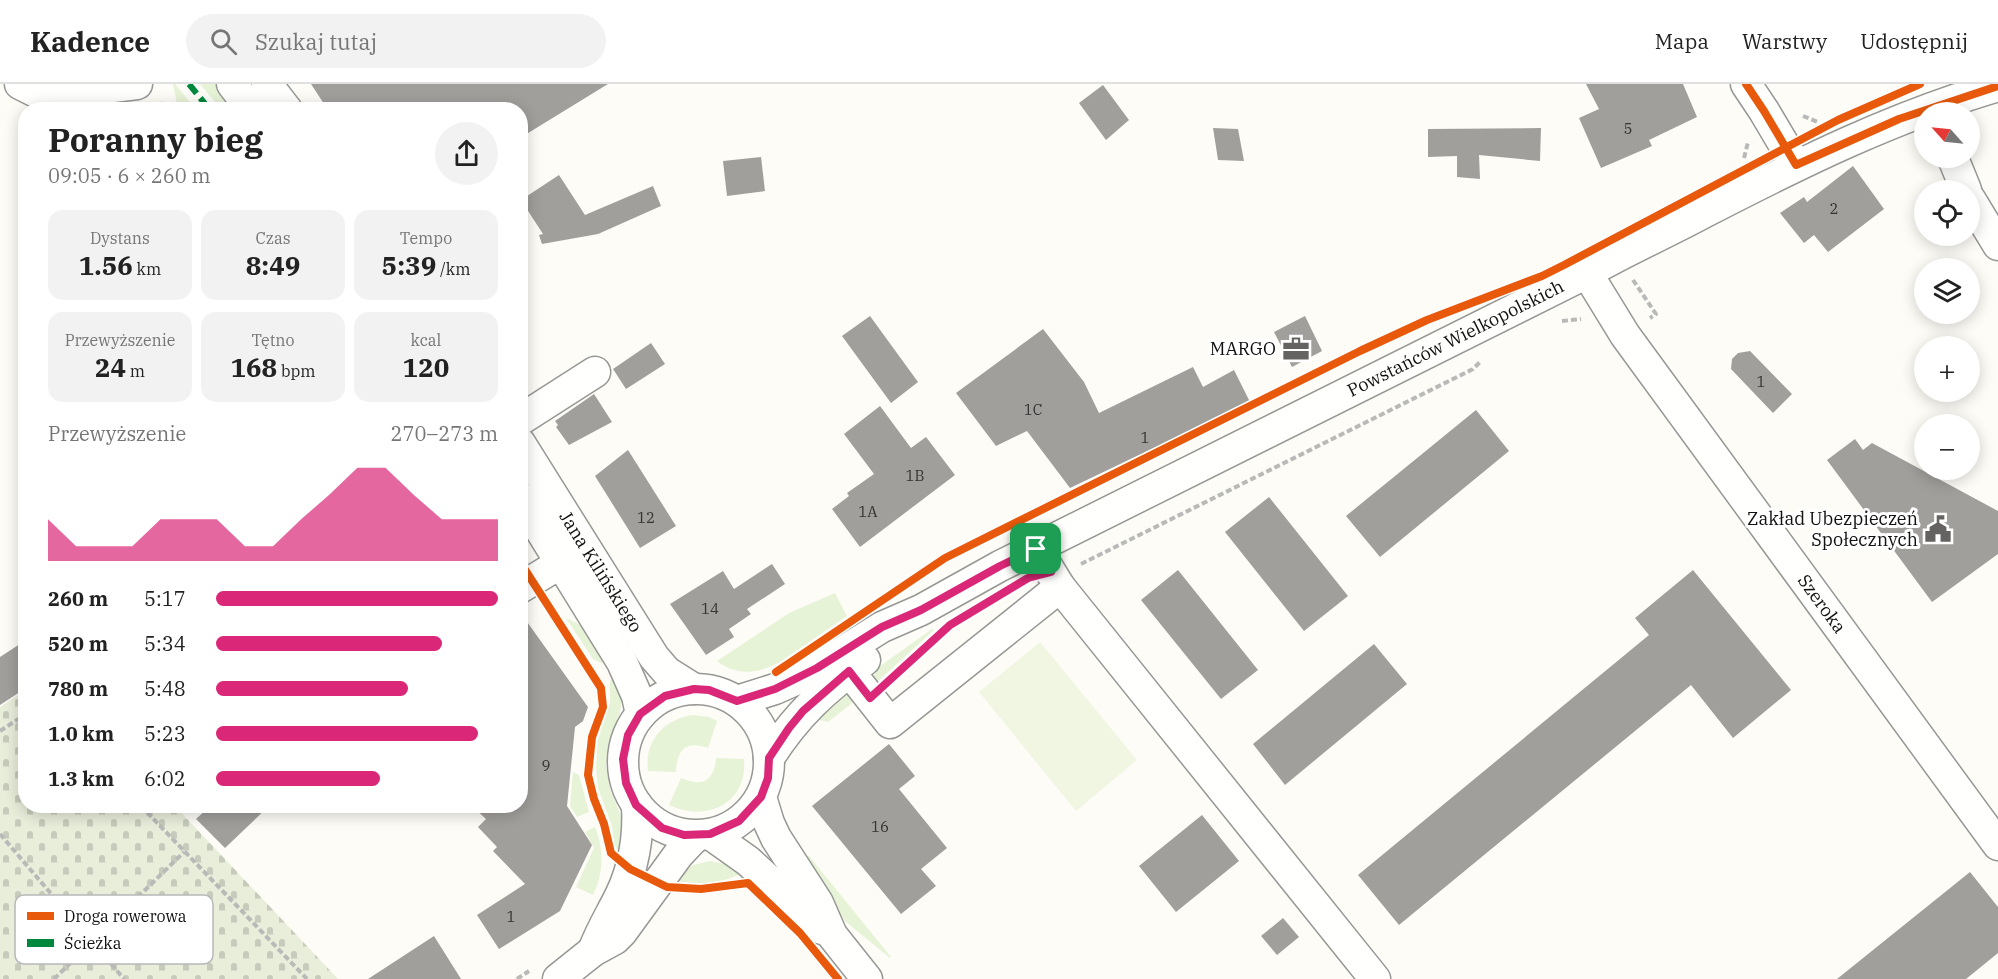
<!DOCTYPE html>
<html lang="pl">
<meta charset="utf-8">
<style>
:root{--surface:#fff;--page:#f2f2f2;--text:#222;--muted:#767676;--line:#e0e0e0;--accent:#db2777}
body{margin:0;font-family:"IBM Plex Serif",serif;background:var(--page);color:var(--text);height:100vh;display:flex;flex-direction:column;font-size:22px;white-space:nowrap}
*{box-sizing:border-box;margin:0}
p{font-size:20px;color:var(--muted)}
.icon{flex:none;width:33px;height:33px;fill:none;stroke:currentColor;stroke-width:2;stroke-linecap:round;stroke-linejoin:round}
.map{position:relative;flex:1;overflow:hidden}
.drawer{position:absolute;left:18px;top:18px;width:510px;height:711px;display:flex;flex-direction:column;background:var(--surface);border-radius:24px;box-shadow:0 3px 15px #0003}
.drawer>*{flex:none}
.needle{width:39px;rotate:297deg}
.controls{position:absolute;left:1914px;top:18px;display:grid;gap:12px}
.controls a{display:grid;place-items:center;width:66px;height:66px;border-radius:50%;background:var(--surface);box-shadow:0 3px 15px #0003;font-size:30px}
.pin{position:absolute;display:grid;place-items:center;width:51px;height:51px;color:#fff;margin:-26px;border-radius:12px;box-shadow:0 3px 9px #0006}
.round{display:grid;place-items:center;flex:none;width:63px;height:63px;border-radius:32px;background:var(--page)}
.summary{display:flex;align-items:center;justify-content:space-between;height:102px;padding:0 30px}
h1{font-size:33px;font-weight:700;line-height:45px}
.metrics{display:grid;grid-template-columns:repeat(3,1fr);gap:9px;height:102px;padding:6px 30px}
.metrics div{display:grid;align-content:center;border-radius:15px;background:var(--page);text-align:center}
.metrics b{font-size:26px;font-weight:700}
.metrics small{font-size:16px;font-weight:400}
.metrics p{font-size:16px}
.chart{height:168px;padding:12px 30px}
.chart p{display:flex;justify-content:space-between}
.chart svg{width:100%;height:108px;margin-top:6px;fill:var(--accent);opacity:.7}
ul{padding:0 30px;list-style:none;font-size:20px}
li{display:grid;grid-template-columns:96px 72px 1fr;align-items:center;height:45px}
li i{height:15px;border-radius:8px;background:var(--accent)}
header{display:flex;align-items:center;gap:36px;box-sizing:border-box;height:84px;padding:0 30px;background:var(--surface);border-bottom:2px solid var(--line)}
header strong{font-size:28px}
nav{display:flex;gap:33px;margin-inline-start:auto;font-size:21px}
.search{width:420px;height:54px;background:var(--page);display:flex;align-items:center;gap:15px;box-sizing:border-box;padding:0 21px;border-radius:33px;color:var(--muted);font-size:22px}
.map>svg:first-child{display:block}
</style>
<header>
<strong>Kadence</strong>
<div class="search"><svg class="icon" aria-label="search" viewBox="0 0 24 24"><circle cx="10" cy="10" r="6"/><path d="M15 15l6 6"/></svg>Szukaj tutaj</div>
<nav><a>Mapa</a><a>Warstwy</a><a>Udostępnij</a></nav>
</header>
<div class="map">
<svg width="1998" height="895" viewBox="0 0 1998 895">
<defs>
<pattern id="cemetery-stones" width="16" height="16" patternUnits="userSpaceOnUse" patternTransform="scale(1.5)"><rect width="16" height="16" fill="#e9eedb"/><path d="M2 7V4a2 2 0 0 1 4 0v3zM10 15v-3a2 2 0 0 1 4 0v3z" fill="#c7cbbb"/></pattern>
</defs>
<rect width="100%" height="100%" fill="#fdfcf7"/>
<g fill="#e7f3d7">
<polygon points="173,0 175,0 196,25 178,25"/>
<polygon points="200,0 220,0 240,25 221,25"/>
<path d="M835,509L847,532L780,578C760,589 737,593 717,577L789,529Z"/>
<polygon points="566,534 585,543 610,576 601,579 593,575"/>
<polygon points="932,545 934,546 876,599 874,592 876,585"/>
<polygon points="618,593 622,611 620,629 608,661 606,682 610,705 623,737 623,772 616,764 614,758 612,742 598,704 596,684 598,656 610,619 610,597"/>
<polygon points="843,610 851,611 856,616 828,638 820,636 815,630"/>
<path d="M693,631L709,633L717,637L708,664C686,656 677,665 676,688L648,687C644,657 664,635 693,631Z"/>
<path d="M716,674L744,675C748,720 706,739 669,721L681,694C702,703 714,698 716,674Z"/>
<polygon points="573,688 579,691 589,728 577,733 570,722"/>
<path d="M595,743C604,765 604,790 593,811L576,803L594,764L585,748Z"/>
<polygon points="796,769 809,772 891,873 890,874 846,838"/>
<path d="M710,777L730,781L744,788C722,800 697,802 673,796L693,781Z"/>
</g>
<polygon fill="url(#cemetery-stones)" points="25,606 26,722 175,722 338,895 0,895 0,623"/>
<polygon fill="#f0f6e1" points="1040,558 1137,676 1076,727 979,608"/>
<g fill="#a19f9c">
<polygon points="311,0 608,0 520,54 520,26 328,26"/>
<polygon points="1586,0 1683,0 1697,33 1649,56 1652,62 1601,84 1579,34 1599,25"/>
<polygon points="1103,1 1129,36 1106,56 1079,19"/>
<polygon points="1213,44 1238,45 1244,77 1218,76"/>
<polygon points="1541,44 1540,77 1479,71 1480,95 1457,93 1457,72 1428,73 1428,45"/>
<polygon points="761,73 765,107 727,112 723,77"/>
<polygon points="1853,82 1884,125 1828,168 1814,151 1804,159 1780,129 1804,113 1807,118"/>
<polygon points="559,91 585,131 653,102 661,122 598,150 542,160 539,151 543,150 521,116"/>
<polygon points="870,232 918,298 891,319 842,252"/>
<polygon points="1305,232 1322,267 1292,283 1274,248"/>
<polygon points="1043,245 1084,298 1099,329 1193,283 1203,303 1234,286 1250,318 1070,404 1027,347 996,362 956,309"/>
<polygon points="651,259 665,280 626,305 613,285"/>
<polygon points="1750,267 1792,310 1773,329 1731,285 1732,275 1738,269"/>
<polygon points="594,310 612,338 569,361 556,343 558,341 555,337"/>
<polygon points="880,322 911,364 926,353 955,391 860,463 832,425 849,412 847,409 874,390 844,350"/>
<polygon points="1476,326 1509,367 1380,473 1346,432"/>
<polygon points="1855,355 1863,366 1872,359 1998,427 1998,470 1932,518 1827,376"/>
<polygon points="628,366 676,442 640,464 595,392"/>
<polygon points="1269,413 1348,512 1304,547 1225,448"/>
<polygon points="772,480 785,500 747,525 751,530 729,545 734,553 706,571 670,520 723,487 734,505"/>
<polygon points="1178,486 1258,586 1221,615 1141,516"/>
<polygon points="1693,486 1791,606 1733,654 1691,601 1399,841 1358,791 1649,551 1635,534"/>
<polygon points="520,528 588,623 583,637 575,643 567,722 592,761 560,827 499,865 477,831 525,800 493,767 497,763 478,743 486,735 472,722 520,722"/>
<polygon points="26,556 26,604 0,621 0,573"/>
<polygon points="1374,560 1407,600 1285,701 1253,660"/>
<polygon points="889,660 915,692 899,705 947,764 921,785 936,802 901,830 812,722"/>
<polygon points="210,722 269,722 225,764 196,735"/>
<polygon points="1202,731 1239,777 1176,828 1139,782"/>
<polygon points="1970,788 1998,823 1998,869 1966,895 1837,895"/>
<polygon points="1283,834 1299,853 1277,871 1261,852"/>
<polygon points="434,852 461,895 368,895"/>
</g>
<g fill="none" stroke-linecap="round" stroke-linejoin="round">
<polyline stroke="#dad9d4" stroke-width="30" stroke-dasharray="30 15" stroke-linecap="butt" points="148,20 149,26"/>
<defs>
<g id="minor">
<polyline points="20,0 36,8 48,11 137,0"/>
<polyline points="232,0 252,26"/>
<polyline points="267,0 287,26"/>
<polyline points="1746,0 1764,27 1796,81"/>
<polyline points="1953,74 1966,106"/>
<polyline points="1970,115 1998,161"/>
<path id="s1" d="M1587,189L1625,251L1998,761"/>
<polyline points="520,336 595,288"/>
<path id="s2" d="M520,359L654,573L667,588L694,605"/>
<polyline points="520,413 622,578 637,612 641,630"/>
<polyline points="1060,503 1375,895"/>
<polyline points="520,504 561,479"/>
<polyline points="849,587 890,639 1060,503 1036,464"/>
<circle cx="696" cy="678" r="73"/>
<path id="s3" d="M737,617L775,605L802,593L882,543L921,526L1000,482L1587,189C1625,167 1666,149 1705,128C1802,78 1893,33 1998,2"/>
<path d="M769,674C796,631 825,605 865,576"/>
<polyline points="761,713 769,739 776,754 818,819 832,851 867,895"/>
<polyline points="710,750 748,777 822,845"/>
<path d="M593,867C601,846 610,832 620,812C634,783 639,754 637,721"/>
<polyline points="558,895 593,867 615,855 622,848 678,771 696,752"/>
</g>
</defs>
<use href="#minor" stroke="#979795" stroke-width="33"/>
<g stroke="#b9b9b8" stroke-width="4" stroke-dasharray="6 3" stroke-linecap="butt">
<polyline points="1803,32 1818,38"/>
<polyline points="1744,74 1748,58"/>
<polyline points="1633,196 1656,230 1650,234"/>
<polyline points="1562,237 1581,235"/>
<polyline points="1081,480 1473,285 1481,277"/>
<polyline points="892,595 937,553"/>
<polyline points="0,647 26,630"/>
<polyline points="141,722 307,895"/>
<polyline points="0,750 124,895"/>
<polyline points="54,895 184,768"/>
<polyline points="517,895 529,887"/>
</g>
<use href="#minor" stroke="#fffffe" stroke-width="30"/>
<polyline stroke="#00873e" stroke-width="6" stroke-dasharray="12 6" stroke-linecap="butt" points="189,0 210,26"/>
<defs>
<g id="cycleway">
<polyline points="1746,0 1764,27 1796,81 1899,35 1998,2"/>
<polyline points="520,478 601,604 603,623 592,653 588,691 594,715 604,740 611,769 630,785 667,803 701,805 748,799 800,849 838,895"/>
<polyline points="776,588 945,474 1360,267 1427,236 1542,192 1564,181 1838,36 1920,0"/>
</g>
</defs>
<use href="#cycleway" stroke="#fff" stroke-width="11"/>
<use href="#cycleway" stroke="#e8590c" stroke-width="8"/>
</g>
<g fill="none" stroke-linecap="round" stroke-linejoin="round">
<defs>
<polygon id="route" points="1036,465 1051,488 1028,494 950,541 870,614 849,587 803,627 789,644 769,674 768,694 761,713 739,737 710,750 684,751 662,744 636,721 626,699 623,675 628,651 640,630 665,612 694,605 709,606 737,617 775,605 817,584 882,543 921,526 1000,482"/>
</defs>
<use href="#route" stroke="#fff" stroke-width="12"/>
<use href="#route" stroke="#db2777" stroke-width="8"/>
</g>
<defs>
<symbol id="office-bare" viewBox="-9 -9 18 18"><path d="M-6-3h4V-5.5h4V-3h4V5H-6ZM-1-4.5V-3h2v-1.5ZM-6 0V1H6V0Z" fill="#646362" stroke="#fff" stroke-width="2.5" paint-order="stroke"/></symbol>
<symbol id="civic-bare" viewBox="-9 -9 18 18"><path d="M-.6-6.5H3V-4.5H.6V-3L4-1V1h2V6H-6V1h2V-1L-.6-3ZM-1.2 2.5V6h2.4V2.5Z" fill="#646362" stroke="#fff" stroke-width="2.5" paint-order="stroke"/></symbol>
</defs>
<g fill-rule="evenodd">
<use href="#office-bare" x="1277" y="246" width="38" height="38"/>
<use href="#civic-bare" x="1919" y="426" width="38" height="38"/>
</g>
<g text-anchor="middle" stroke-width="6" stroke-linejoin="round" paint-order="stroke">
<g font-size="15" fill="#353434">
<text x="1628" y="50">5</text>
<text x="1834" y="130">2</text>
<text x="1761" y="303">1</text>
<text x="1033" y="331">1C</text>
<text x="1145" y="359">1</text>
<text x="915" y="397">1B</text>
<text x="868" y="433">1A</text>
<text x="646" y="439">12</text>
<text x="710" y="530">14</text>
<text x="546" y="687">9</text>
<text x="880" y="748">16</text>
<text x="511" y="838">1</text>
</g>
<g font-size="18" fill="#111" stroke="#fff">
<text dy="6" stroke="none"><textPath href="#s3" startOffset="806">Powstańców Wielkopolskich</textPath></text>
<text dy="6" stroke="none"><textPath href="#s2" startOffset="152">Jana Kilińskiego</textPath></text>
<text dy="6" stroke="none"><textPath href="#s1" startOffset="406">Szeroka</textPath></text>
</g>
<g font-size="18" fill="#111" stroke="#fff" text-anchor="end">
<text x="1276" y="271">MARGO</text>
<text x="1918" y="441">Zakład Ubezpieczeń<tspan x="1918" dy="21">Społecznych</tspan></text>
</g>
</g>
<rect x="15" y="811" width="198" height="69" rx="9" fill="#fff" stroke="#b8b8b8" stroke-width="1.5"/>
<rect x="27" y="828" width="27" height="8" fill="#e8590c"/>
<rect x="27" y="855" width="27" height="8" fill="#00873e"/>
<g font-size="16" fill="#111">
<text x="64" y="838">Droga rowerowa</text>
<text x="64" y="865">Ścieżka</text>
</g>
</svg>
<div class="controls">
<a><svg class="needle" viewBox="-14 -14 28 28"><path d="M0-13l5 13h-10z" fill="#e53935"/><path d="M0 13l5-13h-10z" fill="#767676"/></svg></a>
<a><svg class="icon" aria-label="locate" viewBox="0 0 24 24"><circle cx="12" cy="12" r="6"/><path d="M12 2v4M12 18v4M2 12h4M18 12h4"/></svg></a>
<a><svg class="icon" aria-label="layers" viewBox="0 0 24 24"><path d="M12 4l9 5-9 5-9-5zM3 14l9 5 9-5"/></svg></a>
<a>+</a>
<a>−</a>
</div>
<div class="pin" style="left:1036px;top:465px;background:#1e9e55"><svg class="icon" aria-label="arrive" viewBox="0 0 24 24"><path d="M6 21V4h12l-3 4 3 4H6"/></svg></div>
<section class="drawer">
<div class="summary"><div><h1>Poranny bieg</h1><p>09:05 · 6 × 260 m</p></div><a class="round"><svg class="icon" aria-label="share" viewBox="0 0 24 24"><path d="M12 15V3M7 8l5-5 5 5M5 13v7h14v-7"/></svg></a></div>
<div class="metrics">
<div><p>Dystans</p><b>1.56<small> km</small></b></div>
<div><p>Czas</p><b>8:49</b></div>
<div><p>Tempo</p><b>5:39<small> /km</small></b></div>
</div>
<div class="metrics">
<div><p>Przewyższenie</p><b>24<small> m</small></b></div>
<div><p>Tętno</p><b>168<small> bpm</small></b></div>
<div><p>kcal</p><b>120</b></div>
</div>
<div class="chart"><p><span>Przewyższenie</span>270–273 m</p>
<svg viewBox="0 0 160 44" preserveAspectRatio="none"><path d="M0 44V27L10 38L20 38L30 38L40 27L50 27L60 27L70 38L80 38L90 27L100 17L110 6L120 6L130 17L140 27L150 27L160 27V44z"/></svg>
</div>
<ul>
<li><b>260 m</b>5:17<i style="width:100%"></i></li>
<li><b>520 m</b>5:34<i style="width:80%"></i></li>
<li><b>780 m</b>5:48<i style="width:68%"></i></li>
<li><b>1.0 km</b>5:23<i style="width:93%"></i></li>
<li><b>1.3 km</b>6:02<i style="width:58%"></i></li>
</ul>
</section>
</div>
